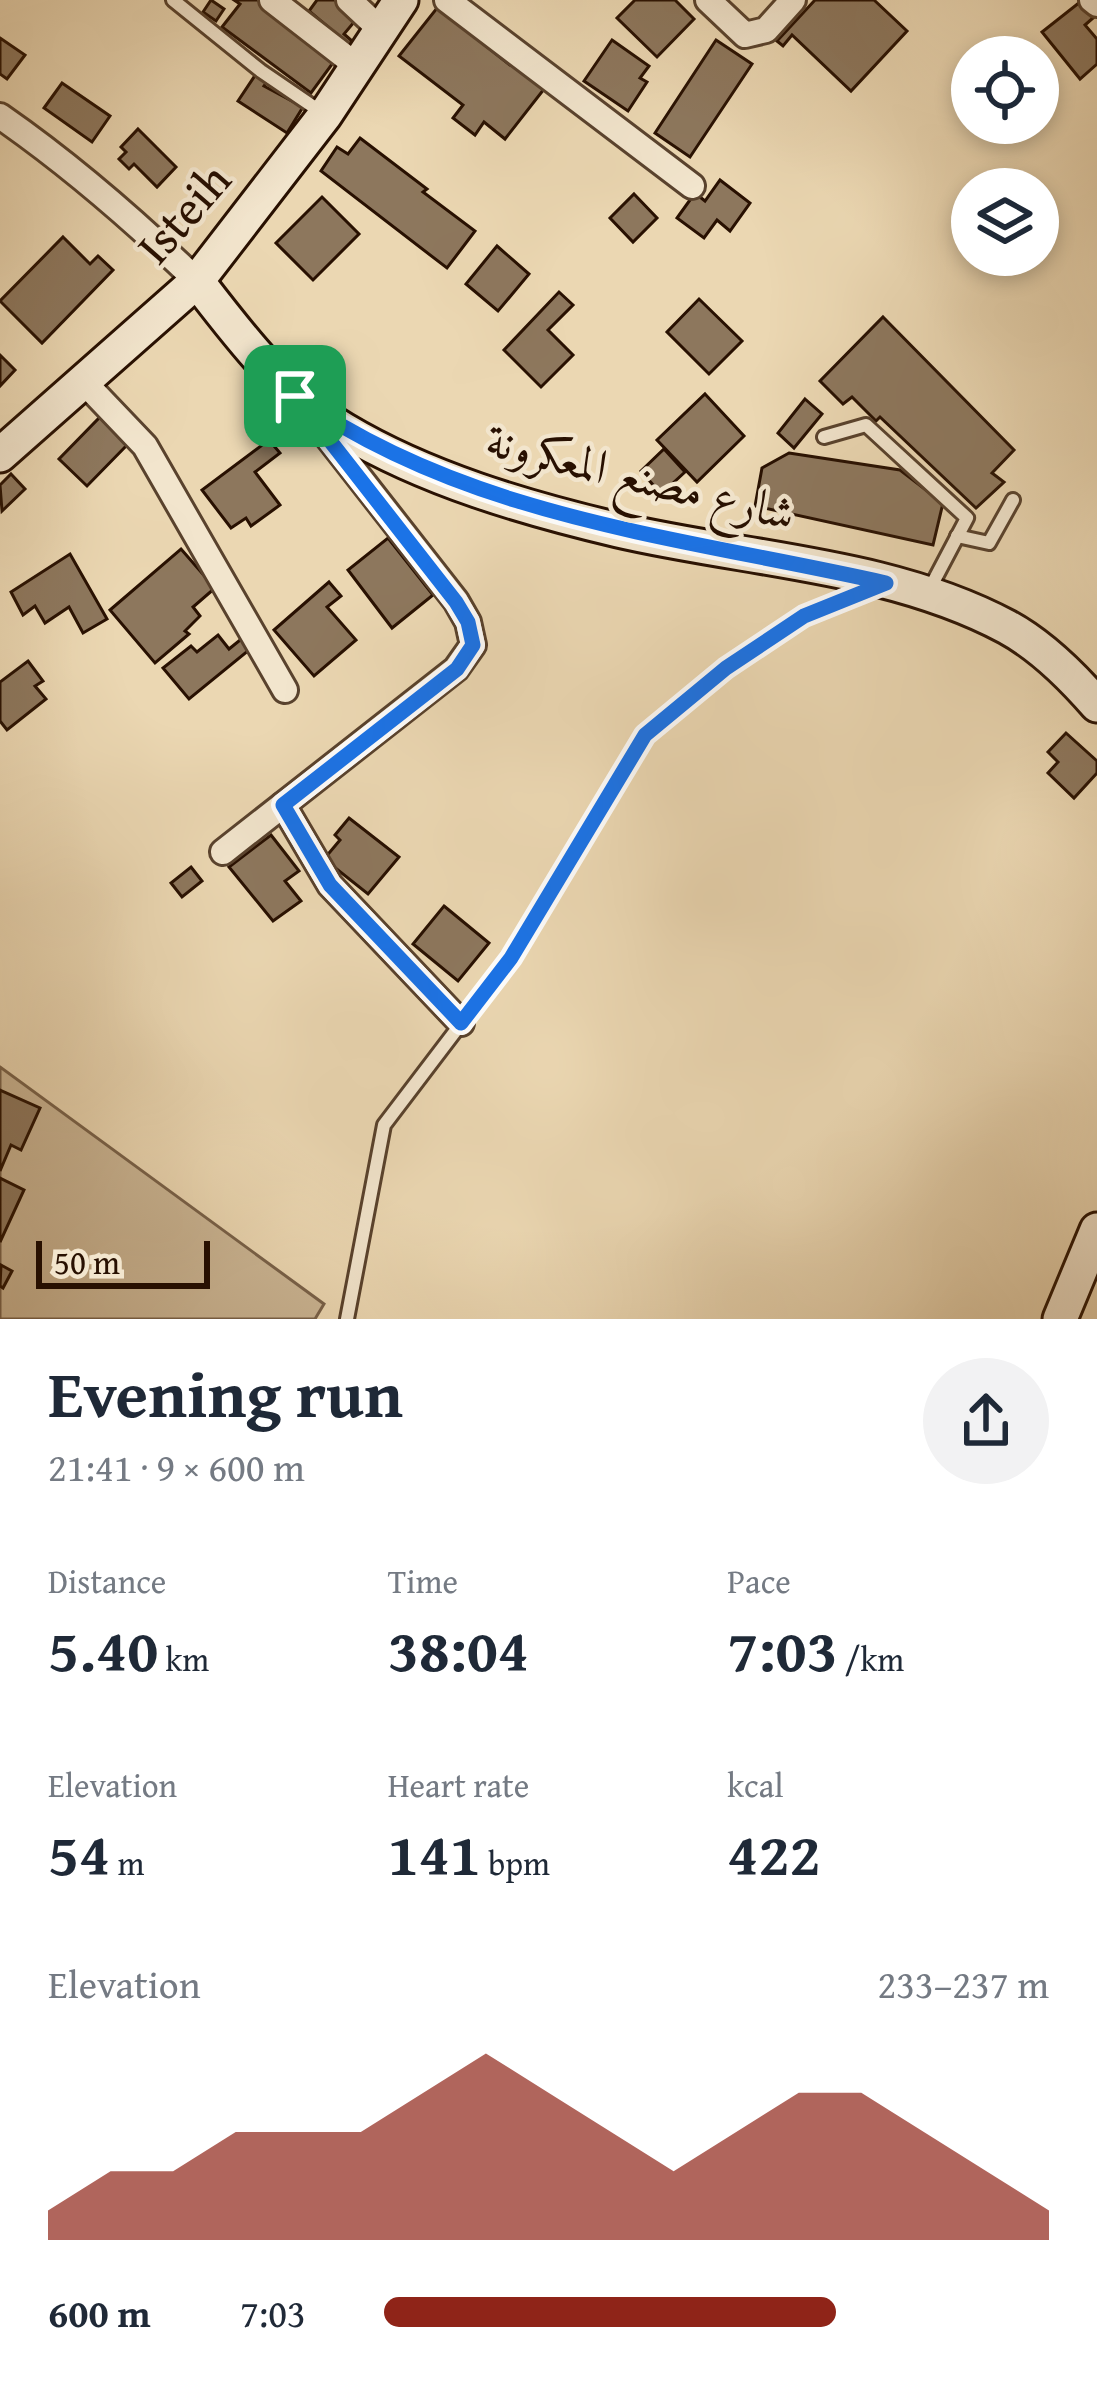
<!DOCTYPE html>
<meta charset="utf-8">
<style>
:root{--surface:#fff;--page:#f2f2f3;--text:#1f2937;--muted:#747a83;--accent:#8f2418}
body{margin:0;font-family:"Gentium Book Plus",Amiri,serif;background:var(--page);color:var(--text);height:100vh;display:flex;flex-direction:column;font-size:45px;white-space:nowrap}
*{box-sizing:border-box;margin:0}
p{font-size:39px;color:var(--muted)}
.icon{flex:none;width:66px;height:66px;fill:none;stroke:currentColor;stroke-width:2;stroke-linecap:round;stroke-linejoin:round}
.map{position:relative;height:1319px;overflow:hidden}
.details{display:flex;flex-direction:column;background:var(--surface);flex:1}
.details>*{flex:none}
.fabs{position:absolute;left:951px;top:36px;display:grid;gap:24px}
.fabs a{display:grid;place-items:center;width:108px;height:108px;border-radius:50%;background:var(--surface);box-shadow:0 6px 18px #0003;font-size:60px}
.scale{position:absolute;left:36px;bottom:30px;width:174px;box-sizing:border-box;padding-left:12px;border:6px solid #281001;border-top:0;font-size:33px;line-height:42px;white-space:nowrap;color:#281001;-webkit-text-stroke:9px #f2e5cd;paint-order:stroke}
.pin{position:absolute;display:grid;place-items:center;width:102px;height:102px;color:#fff;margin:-51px;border-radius:24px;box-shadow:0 6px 18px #0006}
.round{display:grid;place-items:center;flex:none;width:126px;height:126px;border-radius:63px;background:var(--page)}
.summary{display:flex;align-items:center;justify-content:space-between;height:204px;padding:0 48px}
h1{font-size:66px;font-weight:600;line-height:90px}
.metrics{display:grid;grid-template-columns:repeat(3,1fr);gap:18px;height:204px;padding:12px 48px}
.metrics div{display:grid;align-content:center}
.metrics b{font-size:60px;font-weight:600}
.metrics small{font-size:33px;font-weight:400}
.metrics p{font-size:33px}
.chart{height:336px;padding:24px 48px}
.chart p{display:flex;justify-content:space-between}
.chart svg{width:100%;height:216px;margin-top:12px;fill:var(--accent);opacity:.7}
ul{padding:0 48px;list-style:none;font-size:39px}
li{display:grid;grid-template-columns:192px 144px 1fr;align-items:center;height:90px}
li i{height:30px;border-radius:15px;background:var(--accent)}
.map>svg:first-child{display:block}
</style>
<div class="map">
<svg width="1097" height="1319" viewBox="0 0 1097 1319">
<rect width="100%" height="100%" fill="#ebd7b2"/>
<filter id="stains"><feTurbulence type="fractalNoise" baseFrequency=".00167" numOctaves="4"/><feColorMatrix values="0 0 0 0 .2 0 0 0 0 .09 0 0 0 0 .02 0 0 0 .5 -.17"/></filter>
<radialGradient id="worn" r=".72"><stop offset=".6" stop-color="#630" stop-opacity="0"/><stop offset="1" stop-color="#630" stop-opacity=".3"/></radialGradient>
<polygon fill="#cab594" stroke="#79624a" stroke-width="3" points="0,1067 324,1304 315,1319 0,1319"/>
<g fill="#8d775d" stroke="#281001" stroke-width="3">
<polygon points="211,0 224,9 216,21 203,12"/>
<polygon points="234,0 263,0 338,56 311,93 222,27 240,4"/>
<polygon points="317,0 342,0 360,15 344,34 352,41 343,53 321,35 328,27 309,11"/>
<polygon points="635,0 675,0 694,19 657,57 617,18"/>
<polygon points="815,0 874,0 907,31 851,91 792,35 783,46 777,41"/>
<polygon points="1080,2 1093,18 1085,25 1097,39 1097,64 1080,79 1042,32"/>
<polygon points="441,3 475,29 471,34 510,65 515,59 548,84 505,139 484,122 475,135 453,118 463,105 399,56"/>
<polygon points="0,38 25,55 7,79 0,74"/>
<polygon points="612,40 649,66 640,78 647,82 628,111 584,81"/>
<polygon points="716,40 752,64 690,157 655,133"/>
<polygon points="256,74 267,82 264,86 303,107 287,133 238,101"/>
<polygon points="62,83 110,116 92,142 44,108"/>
<polygon points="138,129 176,167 157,187 134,164 129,169 119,159 126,152 121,147"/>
<polygon points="360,138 427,189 423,192 475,231 447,268 321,171 337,147 348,154"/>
<polygon points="720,180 750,203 730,231 717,220 704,238 677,218 695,193 705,201"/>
<polygon points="634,194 657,218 633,242 610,218"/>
<polygon points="322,197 359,234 313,280 276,243"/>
<polygon points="63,237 90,264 98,256 113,270 42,343 0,301"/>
<polygon points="497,246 529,274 498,311 466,284"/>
<polygon points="559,292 573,305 548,330 573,355 541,387 504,350"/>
<polygon points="699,299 742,341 709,374 667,332"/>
<polygon points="883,317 1014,450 992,473 1004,482 976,508 880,417 876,421 852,397 843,404 820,381"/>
<polygon points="0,355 15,370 0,386"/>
<polygon points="705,394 744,436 697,482 657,440"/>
<polygon points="805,399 822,414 794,448 778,433"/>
<polygon points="101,416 128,444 87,486 59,459"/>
<polygon points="269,440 280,453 255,472 280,505 251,526 246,518 231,528 202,490"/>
<polygon points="664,449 685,472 661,494 641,471"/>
<polygon points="789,453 900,470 943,503 933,545 755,506 762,468"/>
<polygon points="11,474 25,489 2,511 0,485"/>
<polygon points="388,538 433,595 392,628 348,570"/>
<polygon points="181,549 215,588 193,607 200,616 185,631 189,634 155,663 110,610"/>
<polygon points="70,554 107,619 83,633 69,607 45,623 35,606 23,615 11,592"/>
<polygon points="329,582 341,596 327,607 356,640 314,676 274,630"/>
<polygon points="218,635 229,649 245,636 254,646 189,699 163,668 191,646 197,652"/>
<polygon points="28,661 43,681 35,686 46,699 7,730 0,721 0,682"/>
<polygon points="1066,733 1097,761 1097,773 1074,798 1048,773 1058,762 1048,752"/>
<polygon points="349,818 399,857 368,894 324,859 340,840 335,835"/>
<polygon points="271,835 299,871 285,881 301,901 273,921 229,867"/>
<polygon points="191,867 202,881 182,897 171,883"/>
<polygon points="444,906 489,943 458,981 413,944"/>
<polygon points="0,1090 40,1108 21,1150 11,1145 0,1171"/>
<polygon points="0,1178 24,1190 0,1242"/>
<polygon points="1,1265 12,1271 3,1288 0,1286"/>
</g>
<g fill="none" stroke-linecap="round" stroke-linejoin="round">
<defs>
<g id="lane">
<polyline points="173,0 261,71 324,114"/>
<polyline points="824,437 866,425 967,518 927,594"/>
<polyline points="957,536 989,543 1013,500"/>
<polyline points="347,1319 384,1125 511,958 645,735 726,668 804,616 873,588"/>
</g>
<g id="street">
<polyline points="272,0 357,66"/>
<polyline points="349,0 381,30"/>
<polyline points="447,0 692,186"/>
<polyline points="708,0 745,35 766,30 793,0"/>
<polyline points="1092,0 1097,4"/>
<path d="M0,116C72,166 135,221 197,281"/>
<polyline points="83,381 145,446 285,690"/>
<polyline points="283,805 330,885 461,1023"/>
<polyline points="223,852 456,669 473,645 468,622 456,601 312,417"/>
</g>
<g id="secondary">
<path d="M197,281C240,337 282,393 344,430C426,479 525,508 618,530C747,560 889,564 1007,627C1042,646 1071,675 1097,705"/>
<polyline points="0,455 197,281 325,115 401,0"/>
<polyline points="1060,1319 1097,1230"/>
</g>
</defs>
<use href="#lane" stroke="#59422d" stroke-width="18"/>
<use href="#street" stroke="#59422d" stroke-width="30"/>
<use href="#secondary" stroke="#281001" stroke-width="39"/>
<use href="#lane" stroke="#f2e5cd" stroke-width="12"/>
<use href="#street" stroke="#f2e5cd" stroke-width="24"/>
<use href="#secondary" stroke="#f2e5cd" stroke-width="33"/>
</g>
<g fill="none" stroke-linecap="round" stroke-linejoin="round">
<defs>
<path id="route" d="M295,396C470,519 682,537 886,583L804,616L726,668L645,735L511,958L461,1023L330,885L283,805L457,669L473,645L468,622L456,602Z"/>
</defs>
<use href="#route" stroke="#fff" stroke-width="24"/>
<use href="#route" stroke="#1a73e8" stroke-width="15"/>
</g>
<g text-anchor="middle" stroke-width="9" stroke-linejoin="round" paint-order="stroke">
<g font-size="48" fill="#281001" stroke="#f2e5cd">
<text transform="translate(183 213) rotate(-49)" y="17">Isteih</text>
<text transform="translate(641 476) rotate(14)" y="17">شارع مصنع المعكرونة</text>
</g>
</g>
<rect width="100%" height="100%" filter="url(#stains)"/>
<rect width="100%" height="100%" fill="url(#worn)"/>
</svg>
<div class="fabs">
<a><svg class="icon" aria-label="locate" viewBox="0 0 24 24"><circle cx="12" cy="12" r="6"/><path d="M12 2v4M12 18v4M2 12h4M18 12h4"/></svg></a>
<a><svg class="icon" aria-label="layers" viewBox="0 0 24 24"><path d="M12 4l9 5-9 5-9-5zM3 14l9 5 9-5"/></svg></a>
</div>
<div class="scale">50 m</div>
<div class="pin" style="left:295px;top:396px;background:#1e9e55"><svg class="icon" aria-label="arrive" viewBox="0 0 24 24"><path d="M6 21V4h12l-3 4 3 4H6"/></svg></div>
</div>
<section class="details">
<div class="summary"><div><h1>Evening run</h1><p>21:41 · 9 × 600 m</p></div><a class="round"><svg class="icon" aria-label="share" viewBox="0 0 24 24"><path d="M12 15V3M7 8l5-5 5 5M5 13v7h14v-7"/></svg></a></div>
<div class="metrics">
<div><p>Distance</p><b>5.40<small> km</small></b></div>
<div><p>Time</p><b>38:04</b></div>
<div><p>Pace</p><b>7:03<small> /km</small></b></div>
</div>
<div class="metrics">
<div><p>Elevation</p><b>54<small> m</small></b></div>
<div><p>Heart rate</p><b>141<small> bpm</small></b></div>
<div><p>kcal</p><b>422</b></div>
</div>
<div class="chart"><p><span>Elevation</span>233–237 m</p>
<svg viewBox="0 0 160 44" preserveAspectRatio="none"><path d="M0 44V38L10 30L20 30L30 22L40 22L50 22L60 14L70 6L80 14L90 22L100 30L110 22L120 14L130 14L140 22L150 30L160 38V44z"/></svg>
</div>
<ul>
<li><b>600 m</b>7:03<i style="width:68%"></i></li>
</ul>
</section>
